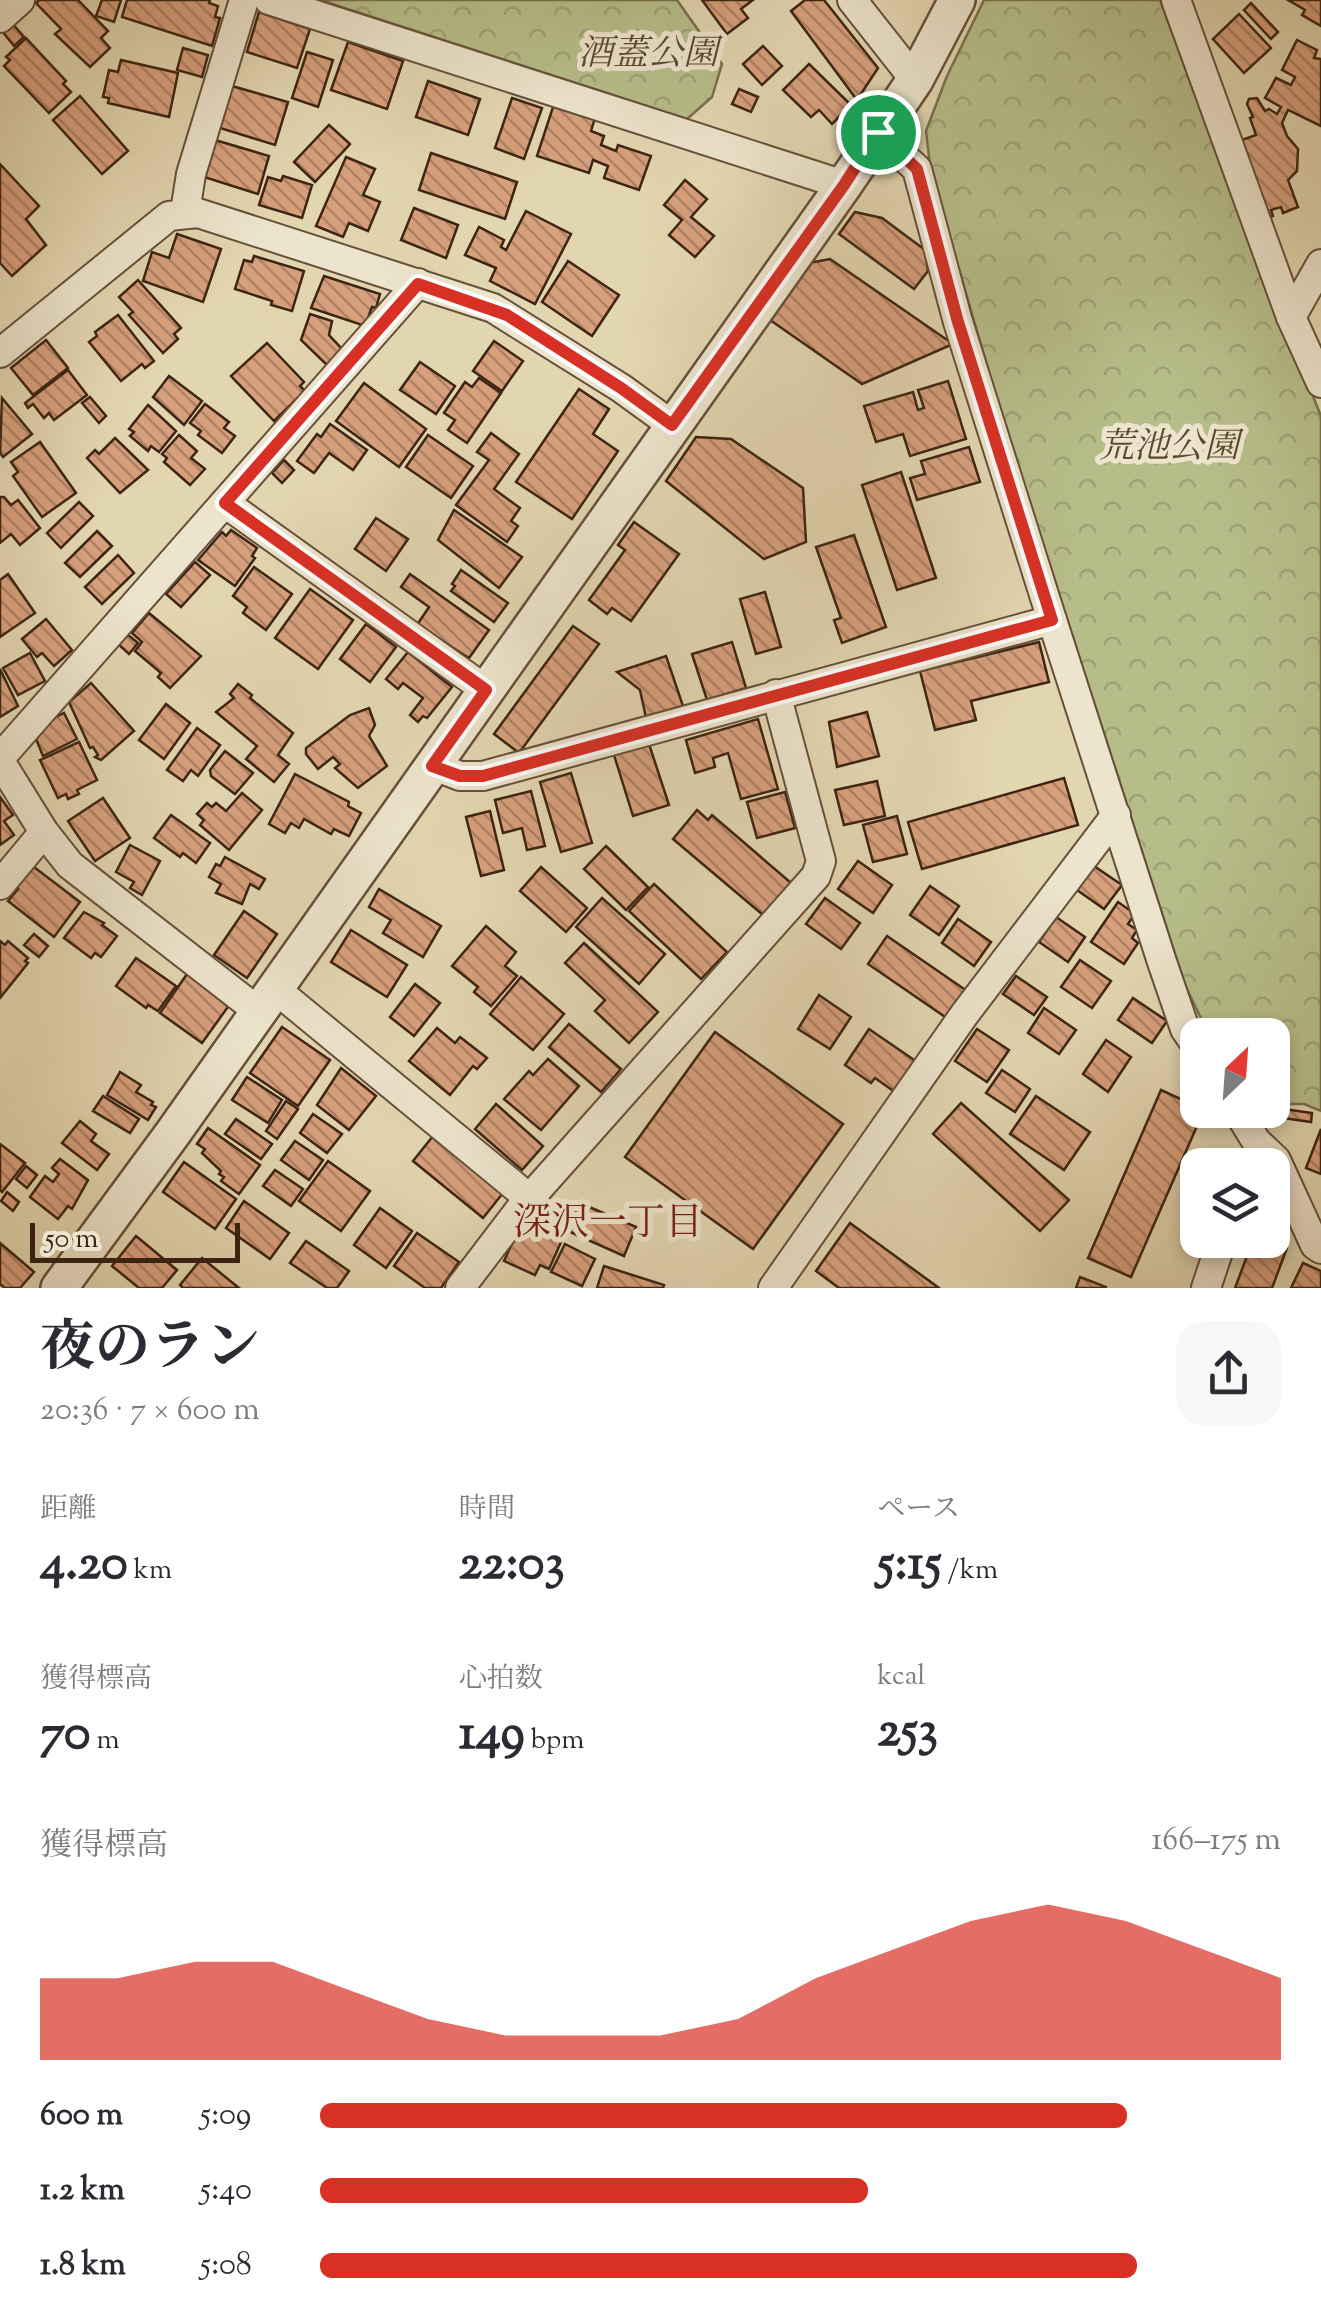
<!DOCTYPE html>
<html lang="ja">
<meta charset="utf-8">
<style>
:root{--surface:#fff;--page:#f7f7f7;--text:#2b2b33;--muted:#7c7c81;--accent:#d93025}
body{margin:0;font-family:"Sorts Mill Goudy","Noto Serif JP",serif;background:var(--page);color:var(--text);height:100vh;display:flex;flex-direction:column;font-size:38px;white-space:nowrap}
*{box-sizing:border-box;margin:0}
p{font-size:32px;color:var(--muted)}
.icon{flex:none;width:55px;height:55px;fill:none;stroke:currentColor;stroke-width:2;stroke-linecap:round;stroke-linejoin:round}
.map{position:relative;height:1288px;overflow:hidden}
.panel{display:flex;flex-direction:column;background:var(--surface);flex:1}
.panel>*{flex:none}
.needle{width:65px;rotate:25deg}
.buttons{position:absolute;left:1180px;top:1018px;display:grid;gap:20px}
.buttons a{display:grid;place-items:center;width:110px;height:110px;border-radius:20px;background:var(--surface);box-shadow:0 5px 15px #0003;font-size:50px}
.scale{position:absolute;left:30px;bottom:25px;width:210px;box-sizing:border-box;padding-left:10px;border:5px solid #3d2412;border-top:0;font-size:28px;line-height:35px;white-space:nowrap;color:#3d2412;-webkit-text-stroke:8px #ece4cc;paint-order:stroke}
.pin{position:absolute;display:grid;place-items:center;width:85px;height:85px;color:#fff;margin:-42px;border:5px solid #fff;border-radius:50%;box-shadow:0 2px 10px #0007}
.round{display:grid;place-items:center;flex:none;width:105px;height:105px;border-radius:30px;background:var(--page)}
.head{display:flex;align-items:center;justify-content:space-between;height:170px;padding:0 40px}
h1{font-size:55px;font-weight:700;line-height:75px}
.figures{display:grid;grid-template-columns:repeat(3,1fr);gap:15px;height:170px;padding:10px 40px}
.figures div{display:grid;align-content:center}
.figures b{font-size:50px;font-weight:700}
.figures small{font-size:28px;font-weight:400}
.figures p{font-size:28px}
.chart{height:280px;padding:20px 40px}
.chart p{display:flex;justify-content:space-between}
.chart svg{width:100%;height:180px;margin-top:10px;fill:var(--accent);opacity:.7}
ul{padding:0 40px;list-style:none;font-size:32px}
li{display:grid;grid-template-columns:160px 120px 1fr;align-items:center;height:75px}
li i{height:25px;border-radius:12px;background:var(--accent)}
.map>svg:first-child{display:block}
</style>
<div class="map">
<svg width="1321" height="1288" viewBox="0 0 1321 1288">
<defs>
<pattern id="park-crowns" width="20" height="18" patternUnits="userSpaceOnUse" patternTransform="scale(2.5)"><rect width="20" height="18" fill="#b6bd89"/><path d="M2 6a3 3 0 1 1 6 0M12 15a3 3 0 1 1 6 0" fill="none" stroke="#9da275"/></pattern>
<pattern id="building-back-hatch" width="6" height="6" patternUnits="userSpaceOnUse" patternTransform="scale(2.5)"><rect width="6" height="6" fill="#d7a07d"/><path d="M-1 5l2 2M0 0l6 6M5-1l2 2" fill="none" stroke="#b08265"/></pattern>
</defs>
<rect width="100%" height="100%" fill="#e2d6b1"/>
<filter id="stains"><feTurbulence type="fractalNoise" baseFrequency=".002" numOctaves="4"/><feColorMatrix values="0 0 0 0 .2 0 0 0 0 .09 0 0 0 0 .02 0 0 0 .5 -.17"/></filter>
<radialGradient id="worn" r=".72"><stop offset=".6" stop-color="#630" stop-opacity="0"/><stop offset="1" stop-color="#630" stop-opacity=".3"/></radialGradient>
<g fill="url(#park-crowns)" stroke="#7a704e" stroke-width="2.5">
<polygon points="320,0 677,0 722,64 712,97 687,119"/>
<polygon points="984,0 1160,0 1248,237 1321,416 1321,1111 1304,1104 1273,1104 1272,1035 1209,1035 1185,985 1004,423 931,174 926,131 947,76"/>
</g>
<g fill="url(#building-back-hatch)" stroke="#3d2412" stroke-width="2.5">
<polygon points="39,0 78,0 108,31 101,38 110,48 90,67 55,34 61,29 36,3"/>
<polygon points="102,0 121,0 114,22 96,16"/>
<polygon points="127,0 210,0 209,3 218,6 215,17 220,18 212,46 122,17"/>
<polygon points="702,0 753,0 741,9 748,18 727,34"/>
<polygon points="805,0 824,0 878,68 857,100 791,11"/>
<polygon points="1288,0 1321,0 1321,26 1302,15 1305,10"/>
<polygon points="1251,3 1278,32 1271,39 1244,10"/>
<polygon points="259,12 310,29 297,68 247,52"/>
<polygon points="1239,14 1271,48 1244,73 1213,39"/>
<polygon points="12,23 24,37 14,46 2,31"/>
<polygon points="26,38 66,81 63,84 71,92 49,113 4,66 10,60 6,57"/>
<polygon points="1297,40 1317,50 1314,58 1321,59 1321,126 1288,110 1282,123 1287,136 1298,149 1297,171 1288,180 1298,207 1283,213 1281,207 1271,210 1273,216 1267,218 1239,141 1256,135 1250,118 1253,117 1247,104 1249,99 1257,98 1265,111 1269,109 1277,114 1281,107 1265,98 1276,78 1291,85 1295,77 1282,70"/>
<polygon points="348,42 403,61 387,109 331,90"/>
<polygon points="763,46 782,66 762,85 743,64"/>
<polygon points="183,48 208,55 202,77 177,70"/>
<polygon points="307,52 333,60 318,107 292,98"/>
<polygon points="121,60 178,73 169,117 108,103 109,98 103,97 109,70 118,72"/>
<polygon points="809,64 851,105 832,124 819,110 811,117 783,90"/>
<polygon points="428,81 480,99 468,135 416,117"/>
<polygon points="232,86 288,102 275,145 220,128"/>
<polygon points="739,89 758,97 751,112 732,104"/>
<polygon points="80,96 128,151 102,174 53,120"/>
<polygon points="512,98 542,108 524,159 495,148"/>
<polygon points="554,104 595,118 591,131 604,136 601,145 616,151 618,145 651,156 639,190 604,178 608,166 593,160 589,173 537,156"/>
<polygon points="329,125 350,144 315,182 294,162"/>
<polygon points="215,140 269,156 258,194 204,177"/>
<polygon points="431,153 517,182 505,219 419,190"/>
<polygon points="346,157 375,169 363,195 380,202 368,231 349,223 343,237 316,226"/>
<polygon points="0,164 39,206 26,219 46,245 12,276 0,263"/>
<polygon points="283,176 312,185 302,218 259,205 268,177 281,181"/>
<polygon points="685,180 707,199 691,217 714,236 695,257 669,235 682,220 664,205"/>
<polygon points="414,208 458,225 446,258 401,240"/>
<polygon points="526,211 571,234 535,304 490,281 496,268 465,255 479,227 504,240 501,247 506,250"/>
<polygon points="855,212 882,218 925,250 928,271 914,289 839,234"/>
<polygon points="177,234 221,249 203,302 143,281 152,252 169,258"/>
<polygon points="254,256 304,271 292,311 271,305 272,301 235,289 244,260 252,262"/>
<polygon points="830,259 953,344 862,384 770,320 809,263"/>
<polygon points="568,261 619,295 592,336 542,302"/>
<polygon points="324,276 380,294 376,308 372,307 365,326 311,308"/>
<polygon points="138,280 181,328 174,334 178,339 163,353 129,315 133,312 119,297"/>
<polygon points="310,314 332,321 329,335 344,351 329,367 301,340"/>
<polygon points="118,315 154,361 145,368 142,364 121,381 89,342 97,336 95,332"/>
<polygon points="46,340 68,368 33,395 11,368"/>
<polygon points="494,341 523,361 502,391 473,371"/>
<polygon points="267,343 304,382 300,386 305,391 274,421 231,376"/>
<polygon points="420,362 455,386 436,414 400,390"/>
<polygon points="68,370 87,395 54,420 49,413 44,418 33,404 28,408 25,403"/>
<polygon points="169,376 202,401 184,425 153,397"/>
<polygon points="479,378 501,393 467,443 448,430 455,420 444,413 465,382 472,387"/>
<polygon points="948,381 966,439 910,456 903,434 876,442 864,406 913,392 918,410 924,408 918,390"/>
<polygon points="364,383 426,429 399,467 336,421"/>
<polygon points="579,389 609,409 593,434 618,451 572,519 516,482"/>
<polygon points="90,397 106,416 99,423 82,403"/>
<polygon points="2,398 32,434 3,457 0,453"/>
<polygon points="205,404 229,422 224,428 235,436 222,453 198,435 201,431 190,423"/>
<polygon points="148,405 176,431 159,452 151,446 148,451 130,436 134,432 129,429"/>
<polygon points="330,424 367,450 353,470 329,453 314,473 297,461 317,434 321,437"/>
<polygon points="491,433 519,454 494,489 520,508 511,521 518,526 507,542 456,505 489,460 477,452"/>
<polygon points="179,435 197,451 191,458 205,469 190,485 164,462 167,458 162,454"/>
<polygon points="428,435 473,466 451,498 406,467"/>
<polygon points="696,437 731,439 803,488 806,542 764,559 666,481"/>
<polygon points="115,438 148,470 120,493 87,458 95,450 99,454"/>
<polygon points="40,442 76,493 42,517 13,476 18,472 11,462"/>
<polygon points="969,447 980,482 917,500 910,478 925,474 921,461"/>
<polygon points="284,460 294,470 282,483 272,473"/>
<polygon points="901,472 936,578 897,590 862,485"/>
<polygon points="0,497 4,497 11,505 18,500 40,528 20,545 11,534 0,543"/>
<polygon points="79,502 93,516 61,548 47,533"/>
<polygon points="454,510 522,557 499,588 438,540"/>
<polygon points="376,518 408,539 386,571 355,549"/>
<polygon points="634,522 679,554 631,621 612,608 607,614 589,600 625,550 618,545"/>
<polygon points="231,530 257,548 252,556 255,558 235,586 198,560 222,532 226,536"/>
<polygon points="97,531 112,546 80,577 65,563"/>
<polygon points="854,535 886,627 842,643 834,620 841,618 816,547"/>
<polygon points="118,555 134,573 102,604 85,587"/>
<polygon points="195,562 210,575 181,607 166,594"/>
<polygon points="254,567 292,594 266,630 243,613 247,607 233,596"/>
<polygon points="461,570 508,603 494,622 451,591 455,586 452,584"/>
<polygon points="8,574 35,613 0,637 0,580"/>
<polygon points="410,574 489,630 469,658 417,625 429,607 401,587"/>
<polygon points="310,589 353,620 318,669 275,638"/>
<polygon points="765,592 781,647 756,654 740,599"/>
<polygon points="149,613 201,656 170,688 158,677 161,673 135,651 142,642 132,633"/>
<polygon points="46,619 72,650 54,666 42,653 37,657 22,639"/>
<polygon points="366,624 396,647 370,682 340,659"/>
<polygon points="573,626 599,644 519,753 494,734"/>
<polygon points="127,634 138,643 129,654 118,644"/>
<polygon points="732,642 746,688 707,700 692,654"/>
<polygon points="1039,642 1049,682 971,701 976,720 935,730 920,671"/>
<polygon points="408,652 452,687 427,718 423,716 418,722 410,715 423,698 403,683 398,689 386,679"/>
<polygon points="30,653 45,681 18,695 3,668"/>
<polygon points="666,656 683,706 646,718 640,690 617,672"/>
<polygon points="0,669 18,706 0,717"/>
<polygon points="91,683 134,731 101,760 95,757 98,755 93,747 90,748 69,702"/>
<polygon points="238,684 252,695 250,698 293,733 278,755 289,764 274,782 246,759 257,746 216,712 234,698 230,694"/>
<polygon points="166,704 190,723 164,759 139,740"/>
<polygon points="369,708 375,725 369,736 387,766 358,788 335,768 340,764 333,757 318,769 306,754 306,748 350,715"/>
<polygon points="867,712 879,756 837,767 829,722"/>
<polygon points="64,713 77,739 43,756 34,734 46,722"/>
<polygon points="758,719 778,789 741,799 728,753 713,758 715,767 695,773 686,740"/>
<polygon points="197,728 220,745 198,776 191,770 183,781 167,770"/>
<polygon points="79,742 97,780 77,790 79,794 68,799 66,794 58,798 40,760"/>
<polygon points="649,744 669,805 633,816 614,755"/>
<polygon points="225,751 253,773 235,794 211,776 210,770"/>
<polygon points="571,773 592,843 561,852 540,782"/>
<polygon points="295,774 349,802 348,806 361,813 349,836 334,829 331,834 304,819 299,828 291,823 285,833 269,824"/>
<polygon points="1064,778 1078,825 922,869 908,822"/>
<polygon points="877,781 885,816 844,825 835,790"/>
<polygon points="531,791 545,846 527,850 522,828 503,833 495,800"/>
<polygon points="785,792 795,828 757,838 747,802"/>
<polygon points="242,793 262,810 229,850 200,825 204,820 197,814 207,803 212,807 216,803 226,811"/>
<polygon points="0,797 13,815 4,821 14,835 0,845"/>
<polygon points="103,798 130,838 95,861 68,821"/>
<polygon points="697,810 708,820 712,815 791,883 763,915 673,839"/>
<polygon points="490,811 504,870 481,876 466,817"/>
<polygon points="171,815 210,843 196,863 183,853 180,857 154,838"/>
<polygon points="897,816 907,854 873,862 863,825"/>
<polygon points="130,845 160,861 142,895 130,888 134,882 116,872"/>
<polygon points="606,846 648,887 626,910 584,869"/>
<polygon points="225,857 265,879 259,889 250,884 242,904 216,893 221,884 209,877 216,864 220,866"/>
<polygon points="858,861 892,885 873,913 838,889"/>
<polygon points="30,864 80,902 54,937 8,901 18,889 14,886"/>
<polygon points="1094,866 1122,885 1104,909 1077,890"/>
<polygon points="541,867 587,908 566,932 520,891"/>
<polygon points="654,884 727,952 701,979 629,911"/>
<polygon points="930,886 959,906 939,935 910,915"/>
<polygon points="379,889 441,926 423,957 383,933 391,920 369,907"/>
<polygon points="602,898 665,954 639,984 576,927"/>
<polygon points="825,898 860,923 841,949 806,924"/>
<polygon points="1118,902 1135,914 1128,924 1137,930 1132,938 1138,943 1124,964 1091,942"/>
<polygon points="244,911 277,934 247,978 214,955"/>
<polygon points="84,912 104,923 102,925 117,936 101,957 95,953 91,958 64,938"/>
<polygon points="1056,917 1085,937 1068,962 1039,942"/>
<polygon points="958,919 991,942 974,966 942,943"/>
<polygon points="486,926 516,952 505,966 517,976 491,1006 474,992 478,987 452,966"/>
<polygon points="351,930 407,965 387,997 331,962"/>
<polygon points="34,934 48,946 39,957 24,945"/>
<polygon points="887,936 970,993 951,1021 868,964"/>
<polygon points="0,941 5,945 8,941 28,958 25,961 28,963 0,998"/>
<polygon points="584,943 658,1012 629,1043 595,1011 605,1000 565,963"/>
<polygon points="136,958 176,986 158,1011 148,1005 146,1008 116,986"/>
<polygon points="1080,960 1111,981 1092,1008 1061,987"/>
<polygon points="187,974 230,1004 202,1043 160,1013"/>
<polygon points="1016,976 1047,997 1034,1015 1003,994"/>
<polygon points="521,977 564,1014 533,1050 490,1014"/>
<polygon points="415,984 440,1003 414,1036 390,1017"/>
<polygon points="819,995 851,1017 830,1049 798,1029"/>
<polygon points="1133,998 1167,1021 1152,1043 1118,1020"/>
<polygon points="1044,1008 1076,1030 1059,1054 1028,1033"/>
<polygon points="569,1024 621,1069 601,1092 549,1047"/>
<polygon points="282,1027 330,1060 298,1106 250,1073"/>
<polygon points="437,1028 455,1043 460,1037 487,1058 477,1069 473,1066 450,1095 409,1061"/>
<polygon points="869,1029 920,1064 899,1095 875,1078 871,1083 845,1065"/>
<polygon points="977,1029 1009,1050 987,1082 955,1061"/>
<polygon points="715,1032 843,1124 753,1249 625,1157"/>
<polygon points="1106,1040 1131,1057 1108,1092 1083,1074"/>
<polygon points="548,1059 579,1086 541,1130 504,1099 529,1071 533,1075"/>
<polygon points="341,1068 376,1096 349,1130 317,1105"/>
<polygon points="1002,1070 1030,1089 1015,1112 986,1093"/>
<polygon points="120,1072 141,1085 136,1092 153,1102 151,1105 156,1107 148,1120 107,1095"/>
<polygon points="247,1077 282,1100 268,1123 232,1100"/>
<polygon points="1161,1090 1198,1107 1198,1110 1204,1110 1131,1277 1088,1258"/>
<polygon points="103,1096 139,1119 130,1133 93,1111"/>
<polygon points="1036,1096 1090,1132 1064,1170 1010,1134"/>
<polygon points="286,1101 298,1109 277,1139 266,1131"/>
<polygon points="961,1103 1069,1200 1040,1231 933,1134"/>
<polygon points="496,1104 543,1146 522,1170 475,1129"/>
<polygon points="1277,1108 1312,1113 1311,1122 1276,1117"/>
<polygon points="313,1114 342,1134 327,1153 300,1133"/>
<polygon points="236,1119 272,1144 261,1159 225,1134"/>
<polygon points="80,1121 96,1134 91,1141 109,1154 97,1170 62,1143"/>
<polygon points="208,1128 260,1165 239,1194 221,1181 224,1177 219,1174 221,1171 202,1153 205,1149 197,1144"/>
<polygon points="1321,1129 1321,1174 1306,1168"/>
<polygon points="433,1136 503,1193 483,1218 413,1161"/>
<polygon points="295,1141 323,1160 309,1180 281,1160"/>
<polygon points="0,1144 25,1163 2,1192 0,1190"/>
<polygon points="60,1159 88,1180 72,1209 68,1206 58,1219 30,1197 45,1176 53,1182 59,1174 52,1168"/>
<polygon points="328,1161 370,1191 341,1231 299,1201"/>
<polygon points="184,1162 236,1199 215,1229 163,1192"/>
<polygon points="26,1166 37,1175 27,1188 16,1179"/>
<polygon points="275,1170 303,1189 291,1206 263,1186"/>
<polygon points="7,1192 19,1202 13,1211 1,1201"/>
<polygon points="244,1201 289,1233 270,1259 226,1228"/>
<polygon points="580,1203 636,1227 624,1256 568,1231"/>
<polygon points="380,1208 412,1231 386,1268 354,1245"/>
<polygon points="522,1222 562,1240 549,1269 540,1265 535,1275 504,1261"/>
<polygon points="850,1223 939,1288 839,1288 816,1271"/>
<polygon points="1272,1223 1287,1248 1272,1288 1235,1288 1253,1240 1272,1240"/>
<polygon points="417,1233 459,1262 441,1288 425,1288 394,1266"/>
<polygon points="136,1236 177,1270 162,1288 139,1288 112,1266"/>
<polygon points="306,1241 349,1271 337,1288 327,1288 290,1263"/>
<polygon points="0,1243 34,1272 20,1288 5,1288 0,1284"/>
<polygon points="565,1244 595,1259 582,1286 551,1272"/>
<polygon points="202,1258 239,1288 183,1288 180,1285"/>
<polygon points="1303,1263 1321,1271 1321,1288 1291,1288"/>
<polygon points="604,1266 664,1285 663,1288 597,1288"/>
<polygon points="1080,1277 1106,1287 1106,1288 1076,1288"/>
</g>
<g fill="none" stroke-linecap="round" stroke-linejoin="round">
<defs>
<g id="minor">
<polyline points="269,0 844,185"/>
<polyline points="852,0 915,80"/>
<polyline points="1176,0 1291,317 1321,383"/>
<polyline points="0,18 20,0"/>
<polyline points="878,133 917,169 958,322 1052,620 1162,962 1185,1029 1198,1048"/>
<polyline points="185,212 191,174 244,0"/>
<polyline points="1291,317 1321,264"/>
<polyline points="0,353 169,216 198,213 493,308 621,388 672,425"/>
<polyline points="225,503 486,690"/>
<polyline points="0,758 418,283"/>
<polyline points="0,761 44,832 70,865 258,1011"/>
<polyline points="432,765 460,776 483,776 1052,620"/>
<polyline points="0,885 44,832"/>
<polyline points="274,988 529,1198"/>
<polyline points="1237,1110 1256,1141 1276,1160 1315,1245 1321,1249"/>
<polyline points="460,1288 521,1208 816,876 821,861 776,694"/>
<polyline points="773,1288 964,1015 1116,815"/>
<polyline points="1206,1288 1222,1240"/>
</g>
<polyline id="tertiary" points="59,1288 173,1133 844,185 915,80 957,0"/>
</defs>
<use href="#minor" stroke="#66503a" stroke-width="32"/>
<use href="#tertiary" stroke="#66503a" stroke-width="40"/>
<use href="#minor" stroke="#ece4cc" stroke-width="28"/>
<use href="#tertiary" stroke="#ece4cc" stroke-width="35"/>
</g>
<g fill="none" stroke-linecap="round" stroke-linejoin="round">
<defs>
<polygon id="route" points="878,132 917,169 958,322 1052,620 483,776 460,776 432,766 486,690 225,503 418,284 507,315 621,388 672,425 844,185"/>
</defs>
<use href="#route" stroke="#fff" stroke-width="20"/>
<use href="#route" stroke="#d93025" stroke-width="12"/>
</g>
<g text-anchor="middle" stroke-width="10" stroke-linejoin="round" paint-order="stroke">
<g font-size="35" font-style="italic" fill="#5b4a30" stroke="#ece4cc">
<text x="648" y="64">酒蓋公園</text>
<text x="1169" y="457">荒池公園</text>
</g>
<g font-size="38" fill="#7a1f14" stroke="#ece4cc">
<text x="608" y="1234">深沢一丁目</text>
</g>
</g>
<rect width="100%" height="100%" filter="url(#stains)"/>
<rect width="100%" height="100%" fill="url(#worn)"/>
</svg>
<div class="buttons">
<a><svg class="needle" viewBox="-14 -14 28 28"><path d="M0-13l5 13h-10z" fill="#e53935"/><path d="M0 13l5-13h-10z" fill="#7c7c81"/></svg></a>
<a><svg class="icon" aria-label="layers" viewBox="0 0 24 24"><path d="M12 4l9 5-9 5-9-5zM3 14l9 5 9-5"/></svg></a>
</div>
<div class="scale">50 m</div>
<div class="pin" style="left:878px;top:132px;background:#1e9e55"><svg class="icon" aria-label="arrive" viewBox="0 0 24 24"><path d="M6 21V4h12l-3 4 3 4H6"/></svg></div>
</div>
<section class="panel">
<div class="head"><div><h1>夜のラン</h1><p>20:36 · 7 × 600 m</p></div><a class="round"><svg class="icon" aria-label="share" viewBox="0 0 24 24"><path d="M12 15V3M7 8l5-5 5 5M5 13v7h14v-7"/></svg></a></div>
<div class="figures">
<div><p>距離</p><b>4.20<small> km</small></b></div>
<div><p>時間</p><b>22:03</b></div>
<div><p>ペース</p><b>5:15<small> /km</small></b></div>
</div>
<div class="figures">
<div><p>獲得標高</p><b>70<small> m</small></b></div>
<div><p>心拍数</p><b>149<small> bpm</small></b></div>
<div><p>kcal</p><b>253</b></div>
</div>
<div class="chart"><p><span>獲得標高</span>166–175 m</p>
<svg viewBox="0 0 160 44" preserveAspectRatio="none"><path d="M0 44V24L10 24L20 20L30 20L40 27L50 34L60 38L70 38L80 38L90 34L100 24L110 17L120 10L130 6L140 10L150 17L160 24V44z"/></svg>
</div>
<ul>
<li><b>600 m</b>5:09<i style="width:84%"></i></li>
<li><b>1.2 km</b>5:40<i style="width:57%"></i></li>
<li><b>1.8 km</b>5:08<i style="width:85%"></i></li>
</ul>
</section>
